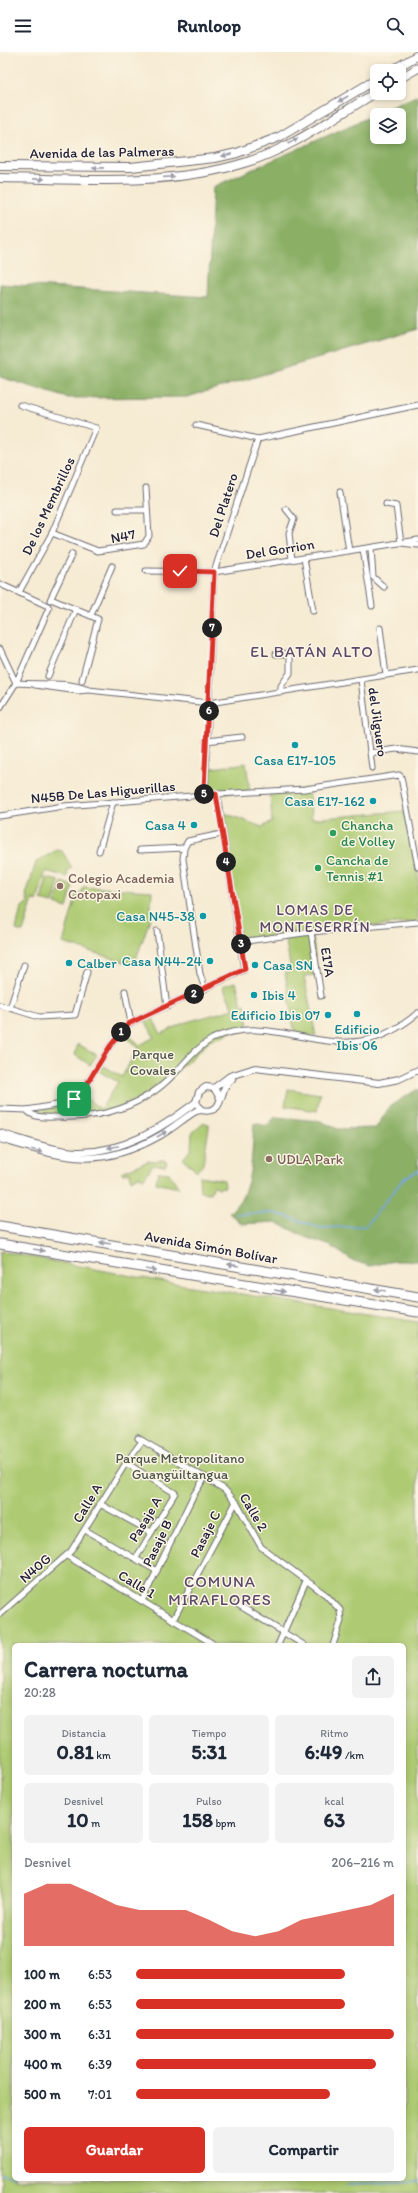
<!DOCTYPE html>
<html lang="es">
<meta charset="utf-8">
<style>
:root{--surface:#fff;--page:#f2f2f3;--text:#1f2937;--muted:#747a83;--accent:#d93025}
body{margin:0;font-family:Itim,sans-serif;background:var(--page);color:var(--text);height:100vh;display:flex;flex-direction:column;font-size:15px;white-space:nowrap}
*{box-sizing:border-box;margin:0}
p{font-size:13px;color:var(--muted)}
.icon{flex:none;width:22px;height:22px;fill:none;stroke:currentColor;stroke-width:2;stroke-linecap:round;stroke-linejoin:round}
.map{position:relative;flex:1;overflow:hidden}
.details{position:absolute;left:12px;top:1591px;width:394px;height:538px;display:flex;flex-direction:column;background:var(--surface);border-radius:6px;box-shadow:0 2px 6px #0003}
.details>*{flex:none}
.buttons{position:absolute;left:370px;top:12px;display:grid;gap:8px}
.buttons a{display:grid;place-items:center;width:36px;height:36px;border-radius:6px;background:var(--surface);box-shadow:0 2px 6px #0003;font-size:20px}
.pin{position:absolute;display:grid;place-items:center;width:34px;height:34px;color:#fff;margin:-17px;border-radius:8px;box-shadow:0 2px 6px #0006}
.km{position:absolute;width:20px;height:20px;margin:-10px;border-radius:50%;background:#222;color:#fff;font-size:11px;line-height:20px;text-align:center}
.round{display:grid;place-items:center;flex:none;width:42px;height:42px;border-radius:6px;background:var(--page)}
.head{display:flex;align-items:center;justify-content:space-between;height:68px;padding:0 12px}
h1{font-size:22px;font-weight:700;line-height:30px}
.figures{display:grid;grid-template-columns:repeat(3,1fr);gap:6px;height:68px;padding:4px 12px}
.figures div{display:grid;align-content:center;border-radius:6px;background:var(--page);text-align:center}
.figures b{font-size:20px;font-weight:700}
.figures small{font-size:11px;font-weight:400}
.figures p{font-size:11px}
.chart{height:112px;padding:8px 12px}
.chart p{display:flex;justify-content:space-between}
.chart svg{width:100%;height:72px;margin-top:4px;fill:var(--accent);opacity:.7}
.cta{display:flex;gap:8px;margin-top:auto;padding:8px 12px}
.cta a{flex:1;height:46px;border-radius:6px;background:var(--accent);color:#fff;font-size:16px;font-weight:700;line-height:46px;text-align:center}
.cta a+a{background:var(--page);color:var(--text)}
ul{padding:0 12px;list-style:none;font-size:13px}
li{display:grid;grid-template-columns:64px 48px 1fr;align-items:center;height:30px}
li i{height:10px;border-radius:5px;background:var(--accent)}
header{display:flex;justify-content:space-between;align-items:center;height:52px;padding:0 12px;background:var(--surface);font-size:18px;font-weight:700}
.map>svg:first-child{display:block}
</style>
<header><svg class="icon" aria-label="menu" viewBox="0 0 24 24"><path d="M4 6h16M4 12h16M4 18h16"/></svg>Runloop<svg class="icon" aria-label="search" viewBox="0 0 24 24"><circle cx="10" cy="10" r="6"/><path d="M15 15l6 6"/></svg></header>
<div class="map">
<svg width="418" height="2141" viewBox="0 0 418 2141">
<rect width="100%" height="100%" fill="#fcf5e5"/>
<filter id="ink" filterUnits="userSpaceOnUse"><feTurbulence type="fractalNoise" baseFrequency=".025" numOctaves="2"/><feDisplacementMap in="SourceGraphic" scale="8" xChannelSelector="R" yChannelSelector="G"/><feConvolveMatrix kernelMatrix="1 2 1 2 8 2 1 2 1" color-interpolation-filters="sRGB"/></filter>
<filter id="wash" filterUnits="userSpaceOnUse"><feTurbulence type="fractalNoise" baseFrequency=".012" numOctaves="4" result="noise"/><feDisplacementMap in="SourceGraphic" scale="16" xChannelSelector="R" yChannelSelector="G"/><feGaussianBlur stdDeviation="0.9" result="paint"/><feColorMatrix in="noise" values="0 0 0 0 0 0 0 0 0 0 0 0 0 0 0 0 0 1.4 0 .05"/><feComposite in="paint" operator="in"/></filter>
<g filter="url(#wash)">
<rect width="100%" height="100%" fill="#f6ebd3"/>
<g fill="#aecb73" stroke="#687657" fill-rule="evenodd">
<polygon points="246,711 250,740 209,742 206,737 207,717"/>
<polygon points="308,737 312,767 404,759 418,821 418,870 312,880 317,923 304,924 316,984 295,983 285,920 291,919 285,884 241,889 219,759 262,775 272,770 270,740"/>
<polygon points="57,798 62,799 72,816 68,818 67,825 46,819 37,849 33,847 23,880 16,878 21,856 28,850 26,843 36,810"/>
<polygon points="47,826 59,829 53,851 41,848"/>
<polygon points="62,830 73,834 67,856 55,852"/>
<polygon points="83,835 152,839 150,867 134,913 63,891 77,842 80,843"/>
<polygon points="236,930 242,953 245,952 248,973 210,989 159,1036 115,1059 106,1061 43,1064 27,1058 60,1053 79,1041 101,1057 118,1030 100,1020 104,1014 122,1025 138,995 123,983 126,981 140,993 154,985 145,968 152,965 161,982 183,971 234,957 222,934"/>
<polygon points="78,992 97,1003 90,1013 75,1003"/>
<polygon points="288,1037 320,1042 317,1059 285,1054"/>
<polygon points="204,1071 209,1072 209,1075 203,1112 197,1119 183,1107 191,1097 192,1081"/>
<polygon points="164,1108 167,1110 165,1114 153,1113 144,1126 139,1124 131,1128 130,1120 123,1122 121,1120 149,1109"/>
<polygon points="158,1120 169,1121 179,1136 156,1131"/>
<polygon points="199,1124 224,1128 225,1135 218,1136 214,1133 211,1141 200,1140"/>
<path d="M0,1199L153,1228L418,1270V2141H0ZM14,1593H404V2127H14Z"/>
</g>
<g fill="#8aaf65" stroke="#566850" fill-rule="evenodd">
<path d="M418,43V277L187,345L68,346L0,325V232L208,245L213,135ZM377,63H399V85H377Z"/>
<path d="M418,1037V1209H394L370,1214L351,1208L331,1194L305,1185L276,1170L242,1172L229,1161C255,1139 251,1102 254,1071L267,1074L275,1065L320,1069L338,1077L376,1076L390,1054Z"/>
</g>
<g fill="none" stroke-linecap="round" stroke-linejoin="round">
<g stroke="#77a8e2" stroke-width="1.5">
<polyline points="236,1162 272,1161 286,1164 320,1176 366,1174 405,1125 418,1119"/>
<polyline points="0,2122 14,2124"/>
<polyline points="348,2132 418,2129"/>
</g>
</g>
</g>
<g filter="url(#ink)">
<g fill="none" stroke-linecap="round" stroke-linejoin="round">
<defs>
<g id="minor">
<polyline points="196,373 258,387 418,353"/>
<polyline points="340,440 349,499"/>
<polyline points="386,452 396,454 401,491 418,493"/>
<polyline points="286,457 294,467 289,481 292,508"/>
<polyline points="117,458 147,458"/>
<polyline points="52,481 98,499 144,492 149,484 146,436"/>
<polyline points="371,496 373,525 384,535"/>
<polyline points="363,497 372,554"/>
<polyline points="304,506 313,559"/>
<polyline points="146,519 214,520 418,488"/>
<polyline points="0,532 48,554 49,556 16,631 0,656"/>
<polyline points="19,540 52,481 96,376 20,353"/>
<polyline points="51,547 98,567 82,628"/>
<polyline points="50,548 72,502"/>
<polyline points="91,563 112,514"/>
<polyline points="380,576 386,623"/>
<polyline points="0,597 16,631"/>
<polyline points="276,602 287,602 290,604 290,621 281,634 281,640"/>
<polyline points="48,624 76,557"/>
<polyline points="361,628 372,716"/>
<path d="M16,631C41,633 65,629 89,638L209,651L418,618"/>
<polyline points="35,633 78,639 88,638"/>
<polyline points="206,689 242,685"/>
<polyline points="370,701 396,697 418,700"/>
<polyline points="205,743 214,520 258,387"/>
<polyline points="0,764 64,754 217,742 305,737 399,723 401,725 418,815"/>
<polyline points="140,798 184,796"/>
<polyline points="99,799 113,750"/>
<polyline points="157,879 167,955"/>
<polyline points="311,880 321,944"/>
<polyline points="240,890 311,880 418,870"/>
<polyline points="205,937 200,922 183,807 184,796 188,789 221,782"/>
<polyline points="125,939 131,971"/>
<polyline points="0,953 39,965 75,963 87,920"/>
<polyline points="10,956 24,913"/>
<polyline points="0,1057 27,1058 68,1051 83,1038 110,994 128,972 244,918 217,742"/>
<path d="M27,1058C33,1067 49,1065 59,1065C102,1067 144,1054 174,1022C186,1010 197,995 212,987C264,962 310,997 361,989C383,986 401,975 418,961"/>
<polyline points="138,1386 224,1437 236,1450 261,1495 326,1543 340,1558 341,1569 333,1593"/>
<polyline points="126,1411 175,1441 136,1506"/>
<polyline points="100,1452 151,1480"/>
<polyline points="85,1478 157,1519"/>
<polyline points="67,1504 215,1593"/>
<polyline points="142,1549 193,1444 205,1425"/>
<polyline points="237,1552 304,1593"/>
<polyline points="0,1562 71,1499 126,1411 142,1389"/>
<polyline points="173,1568 236,1450"/>
<polyline points="278,1593 306,1529"/>
</g>
<g id="tertiary">
<polyline points="214,1036 230,1024 255,1016 379,1031 399,1027 418,1018"/>
<path d="M220,1046L214,1036L206,1035L199,1040L196,1050L201,1058C227,1063 216,1038 232,1027"/>
<path d="M0,1081C24,1088 52,1099 77,1100C123,1101 162,1076 196,1050"/>
<path d="M0,1087C64,1106 98,1119 161,1083C173,1076 184,1066 196,1059L201,1058"/>
</g>
<g id="primary">
<polyline points="391,19 418,3"/>
<polyline points="399,27 418,16"/>
<polyline points="0,114 131,115 215,106 237,101 279,85 377,27"/>
<path d="M0,126C81,127 165,135 244,111C291,97 334,65 377,40"/>
</g>
<g id="trunk">
<polyline points="0,1174 418,1245"/>
<polyline points="0,1192 418,1260"/>
</g>
</defs>
<use href="#minor" stroke="#6c6870" stroke-width="7"/>
<use href="#tertiary" stroke="#6c6870" stroke-width="8"/>
<use href="#primary" stroke="#6c6870" stroke-width="10"/>
<use href="#trunk" stroke="#6c6870" stroke-width="11"/>
<use href="#minor" stroke="#fff" stroke-width="5"/>
<use href="#tertiary" stroke="#fff" stroke-width="6"/>
<use href="#primary" stroke="#fff" stroke-width="8"/>
<use href="#trunk" stroke="#fff" stroke-width="9"/>
</g>
<defs><path id="oneway-solid" d="M-6-.8H1V-3.2L6.5 0L1 3.2V.8H-6Z"/></defs>
<g fill="#9c9ca7">
<use href="#oneway-solid" transform="translate(343 47) rotate(150)"/>
<use href="#oneway-solid" transform="translate(293 89) rotate(-30)"/>
<use href="#oneway-solid" transform="translate(227 103) rotate(166)"/>
<use href="#oneway-solid" transform="translate(98 116) rotate(179)"/>
<use href="#oneway-solid" transform="translate(169 125) rotate(-4)"/>
<use href="#oneway-solid" transform="translate(39 127) rotate(1)"/>
<use href="#oneway-solid" transform="translate(162 1082) rotate(-30)"/>
<use href="#oneway-solid" transform="translate(113 1095) rotate(168)"/>
<use href="#oneway-solid" transform="translate(37 1099) rotate(17)"/>
<use href="#oneway-solid" transform="translate(105 1191) rotate(-171)"/>
<use href="#oneway-solid" transform="translate(39 1198) rotate(10)"/>
<use href="#oneway-solid" transform="translate(233 1213) rotate(-171)"/>
<use href="#oneway-solid" transform="translate(151 1218) rotate(10)"/>
<use href="#oneway-solid" transform="translate(380 1238) rotate(-170)"/>
<use href="#oneway-solid" transform="translate(280 1239) rotate(9)"/>
</g>
</g>
<g fill="none" stroke-linecap="round" stroke-linejoin="round" filter="url(#ink)">
<defs>
<polyline id="route" points="74,1047 83,1038 110,994 128,972 245,917 216,742 205,743 204,738 214,520 180,519"/>
</defs>
<use href="#route" stroke="#fff" stroke-width="8"/>
<use href="#route" stroke="#d93025" stroke-width="5"/>
</g>
<g fill="#0f9aa8" stroke="#fcf5e5" stroke-width="1.5">
<circle cx="295" cy="693" r="4"/>
<circle cx="373" cy="749" r="4"/>
<circle cx="194" cy="773" r="4"/>
<circle cx="203" cy="864" r="4"/>
<circle cx="210" cy="909" r="4"/>
<circle cx="69" cy="911" r="4"/>
<circle cx="255" cy="913" r="4"/>
<circle cx="254" cy="943" r="4"/>
<circle cx="357" cy="962" r="4"/>
<circle cx="328" cy="963" r="4"/>
</g>
<g fill="#2e9e5b" stroke="#fcf5e5" stroke-width="1.5">
<circle cx="333" cy="781" r="4"/>
<circle cx="318" cy="816" r="4"/>
</g>
<g fill="#8d6e63" stroke="#fcf5e5" stroke-width="1.5">
<circle cx="60" cy="834" r="4"/>
<circle cx="269" cy="1107" r="4"/>
</g>
<g text-anchor="middle" stroke-width="3" stroke-linejoin="round" paint-order="stroke">
<g font-size="14" fill="#22223b" stroke="#fcf5e5">
<text transform="translate(102 100) rotate(-1)" y="5">Avenida de las Palmeras</text>
<text transform="translate(223 453) rotate(-72)" y="5">Del Platero</text>
<text transform="translate(48 454) rotate(-65)" y="5">De los Membrillos</text>
<text transform="translate(123 484) rotate(-11)" y="5">N47</text>
<text transform="translate(280 497) rotate(-9)" y="5">Del Gorrion</text>
<text transform="translate(378 670) rotate(82)" y="5">del Jilguero</text>
<text transform="translate(103 740) rotate(-5)" y="5">N45B De Las Higuerillas</text>
<text transform="translate(328 910) rotate(81)" y="5">E17A</text>
<text transform="translate(211 1195) rotate(10)" y="5">Avenida Simón Bolívar</text>
<text transform="translate(87 1451) rotate(-59)" y="5">Calle A</text>
<text transform="translate(254 1460) rotate(59)" y="5">Calle 2</text>
<text transform="translate(145 1467) rotate(-59)" y="5">Pasaje A</text>
<text transform="translate(205 1482) rotate(-63)" y="5">Pasaje C</text>
<text transform="translate(157 1491) rotate(-64)" y="5">Pasaje B</text>
<text transform="translate(35 1516) rotate(-41)" y="5">N40G</text>
<text transform="translate(137 1532) rotate(31)" y="5">Calle 1</text>
</g>
<g font-size="14" fill="#0d838f" stroke="#fcf5e5" text-anchor="end">
<text x="295" y="713" text-anchor="middle">Casa E17-105</text>
<text x="365" y="754">Casa E17-162</text>
<text x="186" y="778">Casa 4</text>
<text x="195" y="869">Casa N45-38</text>
<text x="202" y="914">Casa N44-24</text>
<text x="77" y="916" text-anchor="start">Calber</text>
<text x="263" y="918" text-anchor="start">Casa SN</text>
<text x="262" y="948" text-anchor="start">Ibis 4</text>
<text x="320" y="968">Edificio Ibis 07</text>
<text x="357" y="982" text-anchor="middle">Edificio<tspan x="357" dy="16">Ibis 06</tspan></text>
</g>
<g font-size="14" fill="#27864d" stroke="#fcf5e5" text-anchor="start">
<text x="341" y="778">Chancha<tspan x="341" dy="16">de Volley</tspan></text>
<text x="326" y="813">Cancha de<tspan x="326" dy="16">Tennis #1</tspan></text>
</g>
<g font-size="14" fill="#785e54" stroke="#fcf5e5" text-anchor="start">
<text x="68" y="831">Colegio Academia<tspan x="68" dy="16">Cotopaxi</tspan></text>
<text x="277" y="1112">UDLA Park</text>
</g>
<g font-size="14" fill="#4c554c" stroke="#fcf5e5">
<text x="153" y="1007">Parque<tspan x="153" dy="16">Covales</tspan></text>
<text x="180" y="1411">Parque Metropolitano<tspan x="180" dy="16">Guangüiltangua</tspan></text>
</g>
<g font-size="15" letter-spacing="1" fill="#5b4969" stroke="#fcf5e5">
<text x="315" y="863">LOMAS DE<tspan x="315" dy="17">MONTESERRÍN</tspan></text>
</g>
<g font-size="16" letter-spacing="1" fill="#5b4969" stroke="#fcf5e5">
<text x="312" y="605">EL BATÁN ALTO</text>
<text x="220" y="1535">COMUNA<tspan x="220" dy="18">MIRAFLORES</tspan></text>
</g>
</g>
</svg>
<div class="buttons">
<a><svg class="icon" aria-label="locate" viewBox="0 0 24 24"><circle cx="12" cy="12" r="6"/><path d="M12 2v4M12 18v4M2 12h4M18 12h4"/></svg></a>
<a><svg class="icon" aria-label="layers" viewBox="0 0 24 24"><path d="M12 4l9 5-9 5-9-5zM3 14l9 5 9-5"/></svg></a>
</div>
<div class="pin" style="left:74px;top:1047px;background:#1e9e55"><svg class="icon" aria-label="arrive" viewBox="0 0 24 24"><path d="M6 21V4h12l-3 4 3 4H6"/></svg></div>
<div class="pin" style="left:180px;top:519px;background:#d93025"><svg class="icon" aria-label="check" viewBox="0 0 24 24"><path d="M5 12l5 5 9-10"/></svg></div>
<b class="km" style="left:121px;top:980px">1</b>
<b class="km" style="left:194px;top:942px">2</b>
<b class="km" style="left:241px;top:892px">3</b>
<b class="km" style="left:226px;top:810px">4</b>
<b class="km" style="left:204px;top:742px">5</b>
<b class="km" style="left:209px;top:659px">6</b>
<b class="km" style="left:212px;top:576px">7</b>
<section class="details">
<div class="head"><div><h1>Carrera nocturna</h1><p>20:28</p></div><a class="round"><svg class="icon" aria-label="share" viewBox="0 0 24 24"><path d="M12 15V3M7 8l5-5 5 5M5 13v7h14v-7"/></svg></a></div>
<div class="figures">
<div><p>Distancia</p><b>0.81<small> km</small></b></div>
<div><p>Tiempo</p><b>5:31</b></div>
<div><p>Ritmo</p><b>6:49<small> /km</small></b></div>
</div>
<div class="figures">
<div><p>Desnivel</p><b>10<small> m</small></b></div>
<div><p>Pulso</p><b>158<small> bpm</small></b></div>
<div><p>kcal</p><b>63</b></div>
</div>
<div class="chart"><p><span>Desnivel</span>206–216 m</p>
<svg viewBox="0 0 160 44" preserveAspectRatio="none"><path d="M0 44V12L10 6L20 6L30 12L40 19L50 22L60 22L70 22L80 28L90 35L100 38L110 35L120 28L130 25L140 22L150 19L160 12V44z"/></svg>
</div>
<ul>
<li><b>100 m</b>6:53<i style="width:81%"></i></li>
<li><b>200 m</b>6:53<i style="width:81%"></i></li>
<li><b>300 m</b>6:31<i style="width:100%"></i></li>
<li><b>400 m</b>6:39<i style="width:93%"></i></li>
<li><b>500 m</b>7:01<i style="width:75%"></i></li>
</ul>
<div class="cta"><a>Guardar</a><a>Compartir</a></div>
</section>
</div>
